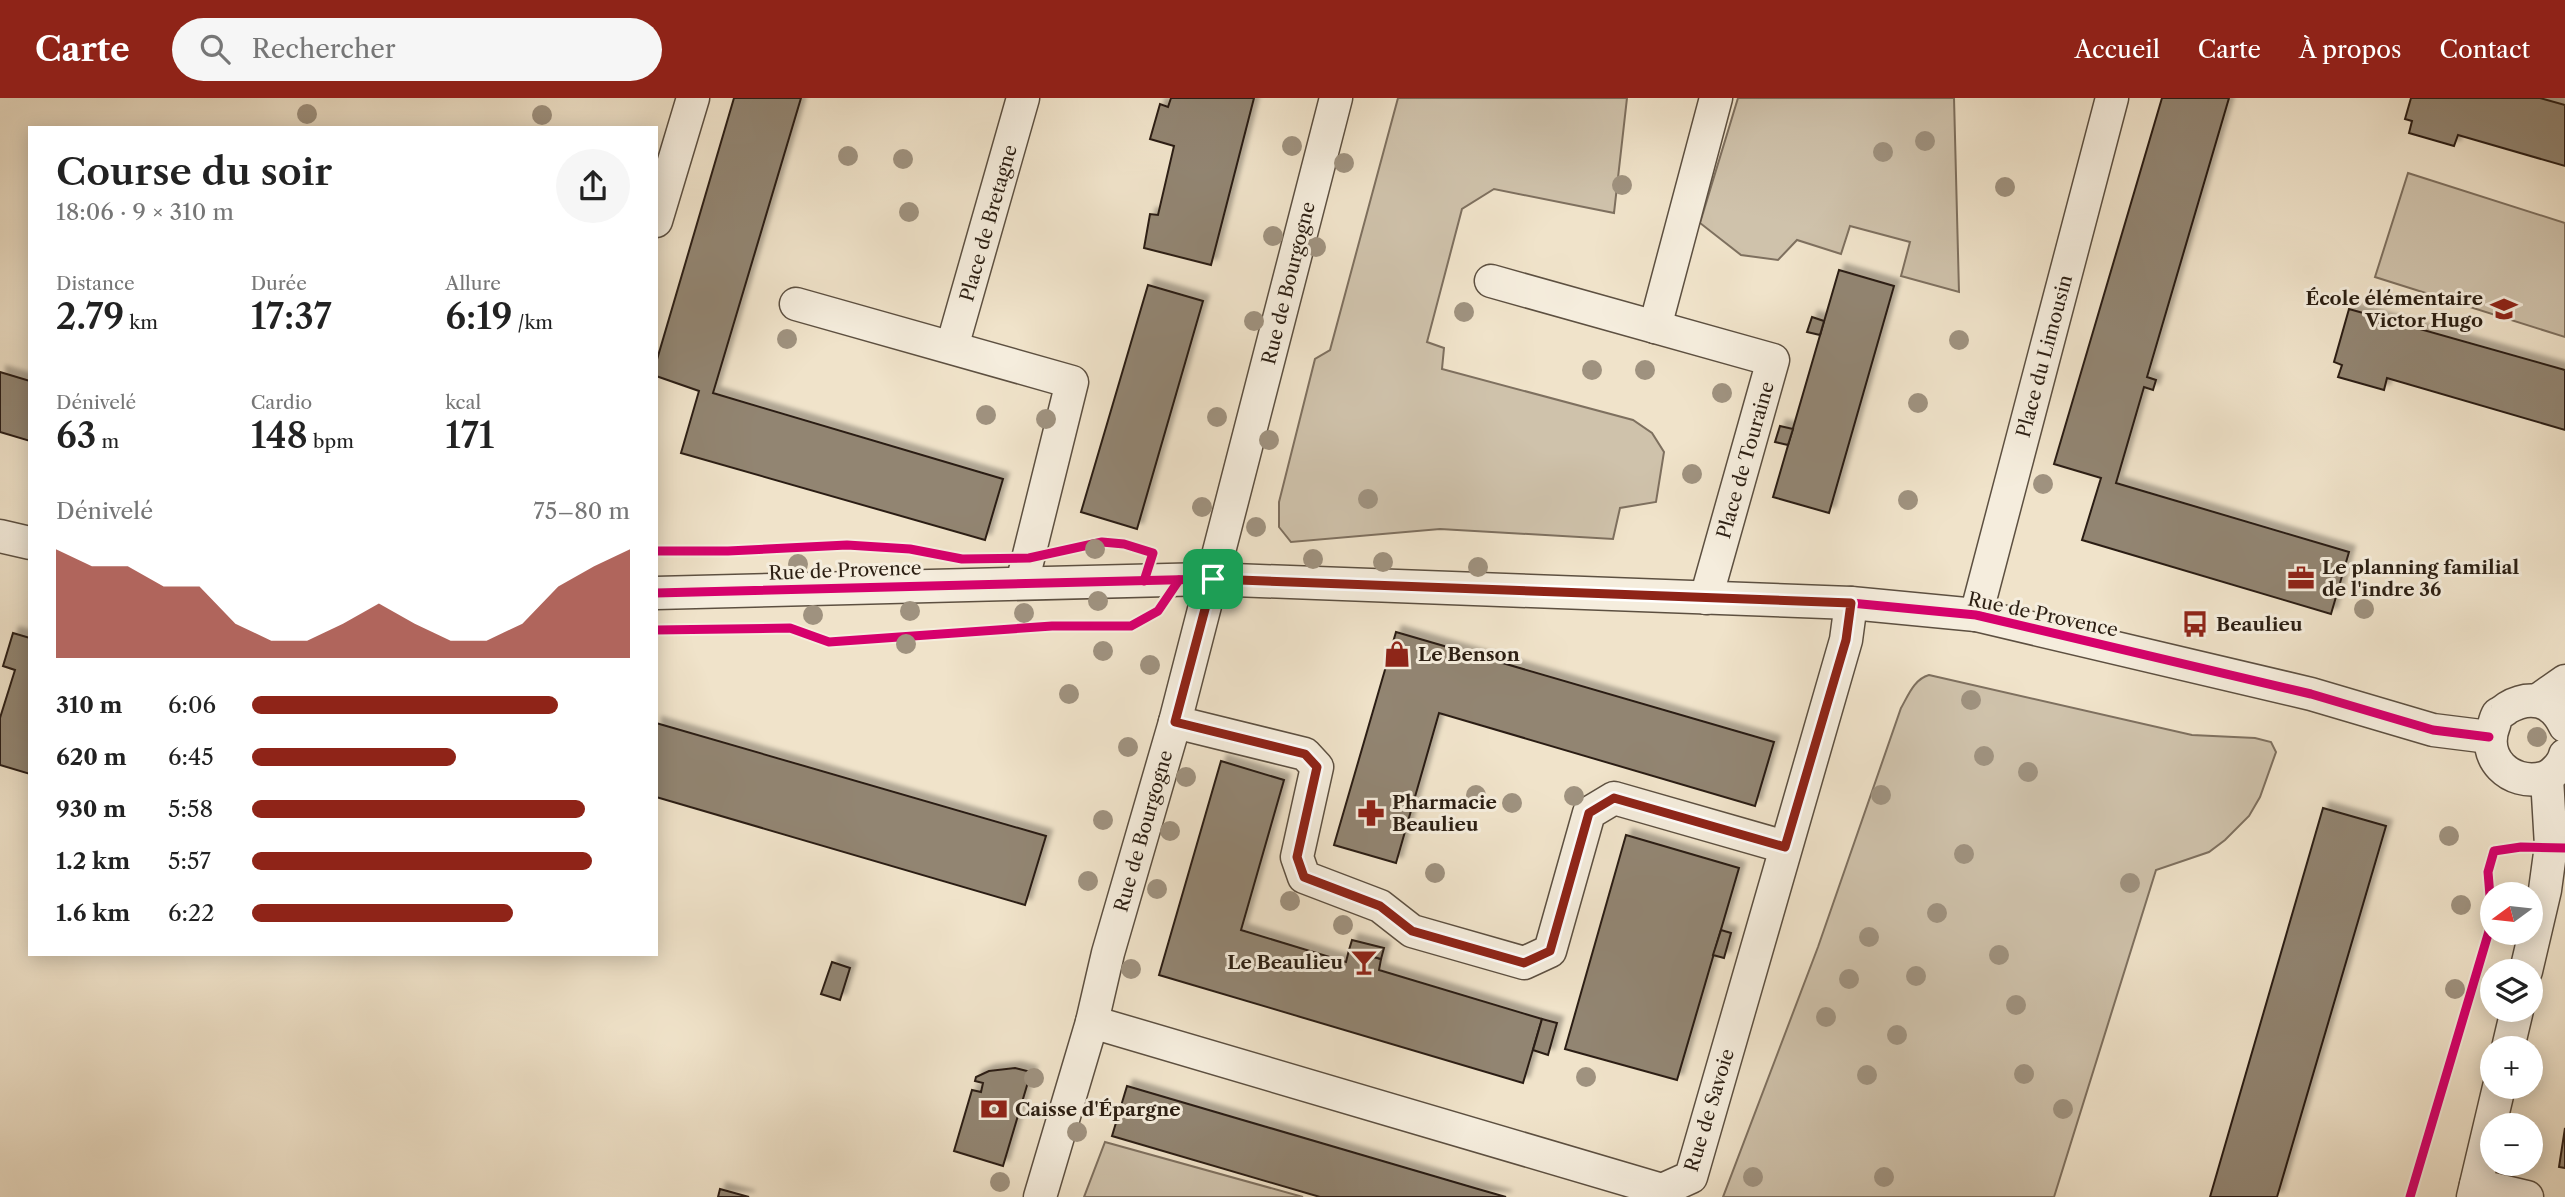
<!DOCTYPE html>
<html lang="fr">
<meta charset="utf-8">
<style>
:root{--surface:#fff;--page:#f6f6f6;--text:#222;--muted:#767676;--accent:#8f2418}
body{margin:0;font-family:"Libre Caslon Text",serif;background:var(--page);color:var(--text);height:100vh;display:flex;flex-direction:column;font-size:26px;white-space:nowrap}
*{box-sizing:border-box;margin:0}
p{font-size:23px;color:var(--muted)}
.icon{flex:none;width:38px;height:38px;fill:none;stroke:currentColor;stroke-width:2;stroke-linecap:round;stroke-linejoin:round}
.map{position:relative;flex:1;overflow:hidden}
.drawer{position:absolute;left:28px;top:28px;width:630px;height:830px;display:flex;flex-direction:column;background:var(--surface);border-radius:0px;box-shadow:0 4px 18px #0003}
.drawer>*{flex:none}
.needle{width:46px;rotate:255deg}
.tools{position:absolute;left:2480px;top:784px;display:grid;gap:14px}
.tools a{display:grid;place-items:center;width:63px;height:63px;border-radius:50%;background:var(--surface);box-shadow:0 4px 18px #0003;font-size:35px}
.pin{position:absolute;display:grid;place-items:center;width:60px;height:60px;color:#fff;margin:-30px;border-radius:14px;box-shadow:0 4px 10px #0006}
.round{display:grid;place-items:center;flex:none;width:74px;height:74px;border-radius:37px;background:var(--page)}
.overview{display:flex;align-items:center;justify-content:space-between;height:119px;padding:0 28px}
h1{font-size:38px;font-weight:600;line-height:52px}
.stats{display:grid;grid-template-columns:repeat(3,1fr);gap:10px;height:119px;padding:7px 28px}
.stats div{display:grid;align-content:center}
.stats b{font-size:35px;font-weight:600}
.stats small{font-size:19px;font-weight:400}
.stats p{font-size:19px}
.chart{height:196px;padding:14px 28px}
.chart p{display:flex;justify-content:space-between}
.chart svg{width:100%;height:126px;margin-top:7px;fill:var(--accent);opacity:.7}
ul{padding:0 28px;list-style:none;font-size:23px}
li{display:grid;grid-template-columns:112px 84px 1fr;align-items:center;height:52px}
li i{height:18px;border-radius:9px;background:var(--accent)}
header{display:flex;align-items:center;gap:42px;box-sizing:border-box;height:98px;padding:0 35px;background:var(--accent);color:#fff}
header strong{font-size:33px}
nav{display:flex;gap:38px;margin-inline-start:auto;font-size:24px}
.search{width:490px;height:63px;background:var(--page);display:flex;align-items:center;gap:18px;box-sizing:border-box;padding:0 24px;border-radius:38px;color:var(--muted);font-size:26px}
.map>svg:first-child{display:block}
</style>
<header>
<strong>Carte</strong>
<div class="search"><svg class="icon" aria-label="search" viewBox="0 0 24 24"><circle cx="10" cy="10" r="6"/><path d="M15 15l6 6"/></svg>Rechercher</div>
<nav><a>Accueil</a><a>Carte</a><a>À propos</a><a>Contact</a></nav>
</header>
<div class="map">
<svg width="2565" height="1099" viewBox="0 0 2565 1099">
<defs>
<filter id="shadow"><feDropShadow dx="6" dy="-6" stdDeviation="2" flood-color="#0004"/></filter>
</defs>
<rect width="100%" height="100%" fill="#f0e3ca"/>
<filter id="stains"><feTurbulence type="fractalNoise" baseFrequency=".00286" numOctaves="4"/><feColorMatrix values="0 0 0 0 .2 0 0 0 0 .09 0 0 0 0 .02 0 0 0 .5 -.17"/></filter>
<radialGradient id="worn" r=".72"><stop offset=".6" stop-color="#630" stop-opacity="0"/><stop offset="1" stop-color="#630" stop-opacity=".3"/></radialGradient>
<g fill="#cfc2ab" stroke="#7e705f" stroke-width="2">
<polygon points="1398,0 1627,0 1614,115 1494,91 1462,111 1427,244 1444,250 1442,271 1633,322 1652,335 1664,354 1656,404 1620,410 1613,441 1440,431 1291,444 1279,429 1279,404 1315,261 1330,252"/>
<polygon points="1738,0 1954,0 1959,194 1901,178 1910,144 1850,128 1841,156 1797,142 1778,162 1741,157 1700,125"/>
<polygon points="2408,75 2565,125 2565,239 2375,179"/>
<path d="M1929,577L2192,637L2255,640L2271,644L2276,654L2260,699L2249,718L2225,742L2209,754L2156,772L2054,1099H1723L1818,849L1901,610C1908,598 1914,581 1929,577Z"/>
<polygon points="1105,1044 1303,1099 1084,1099"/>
</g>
<g fill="#928572" stroke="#2c1f13" stroke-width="2" filter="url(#shadow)">
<polygon points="734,0 801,0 713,295 1003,381 985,442 681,355 699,293 656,278 656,265"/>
<polygon points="1171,0 1254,0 1211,167 1144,150 1150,116 1158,117 1174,48 1150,41 1160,6 1168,9"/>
<polygon points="2162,0 2229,0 2147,279 2156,282 2153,292 2144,289 2116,385 2349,454 2331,516 2082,442 2101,380 2054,366"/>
<polygon points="2411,0 2540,0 2565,7 2565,68 2458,37 2454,48 2409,35 2412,23 2405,21"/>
<polygon points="1839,172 1894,188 1829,415 1773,399"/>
<polygon points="1148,187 1203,203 1137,431 1081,414"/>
<polygon points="2349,211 2565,272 2565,332 2387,280 2384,292 2338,279 2342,267 2334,264"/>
<polygon points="1812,219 1824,223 1820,237 1807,234"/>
<polygon points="0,274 30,283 30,343 0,334"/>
<polygon points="1780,328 1793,331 1788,347 1775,344"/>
<polygon points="1396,534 1774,644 1755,708 1439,615 1396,765 1334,747"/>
<polygon points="13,535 30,540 30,676 0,667 0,620 15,572 3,568"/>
<polygon points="656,625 1046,738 1025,807 656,699"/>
<polygon points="1221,663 1284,682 1241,832 1346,864 1349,852 1381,861 1379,872 1542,921 1523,985 1159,877"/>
<polygon points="2323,710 2386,728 2277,1099 2210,1099"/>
<polygon points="1626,737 1739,770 1677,982 1565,951"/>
<polygon points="1721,832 1731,835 1724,860 1713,857"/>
<polygon points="1352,842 1384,850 1381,861 1349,852"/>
<polygon points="832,864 850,870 840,902 821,896"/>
<polygon points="1542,921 1557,925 1548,957 1533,952"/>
<polygon points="1015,970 1031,974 1003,1068 954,1053 972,992 981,994 983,985 975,983 976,979 989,973"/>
<polygon points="1127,988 1478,1091 1506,1099 1320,1099 1112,1038"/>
<polygon points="2565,1030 2565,1070 2559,1069"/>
<polygon points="720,1091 749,1099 718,1099"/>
</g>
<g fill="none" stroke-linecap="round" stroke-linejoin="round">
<defs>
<g id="minor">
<polyline points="656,123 693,0"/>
<polyline points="1491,183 1773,262 1706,500"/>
<polyline points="796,206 1072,284 1022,485"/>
<polyline points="1655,229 1716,0"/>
<polyline points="952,249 1023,0"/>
<polyline points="0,438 30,445"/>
<polyline points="656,495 1208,481 1851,505 1976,517 2311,596 2433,632 2489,639"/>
<polyline points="1976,517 2112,0"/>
<polyline points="2538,602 2565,583"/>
<polyline points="1175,624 1305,656 1317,669 1297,759 1304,779 1380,808 1412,833 1524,865 1550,853 1589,715 1614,700 1785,749"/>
<path d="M2565,628C2553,602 2531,596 2507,610C2507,611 2498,616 2498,616C2496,619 2495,623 2494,627C2481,660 2510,688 2543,680C2552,678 2563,666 2565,657"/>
<polyline points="2526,873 2545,792 2551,748 2547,680"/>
<polyline points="1092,924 1662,1092 1691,1079 1846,542 1851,505"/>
<polyline points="2508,950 2517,912"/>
<polyline points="2476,1087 2527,1099"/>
<polyline points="1040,1099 1092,924 1108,855 1175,624 1336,0"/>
<polyline points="2473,1099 2499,989"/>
</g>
</defs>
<use href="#minor" stroke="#5d5041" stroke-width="35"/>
<use href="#minor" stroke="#f5eddd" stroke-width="32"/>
<defs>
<g id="cycleway">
<polyline points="656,453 728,453 847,447 910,451 962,461 1029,460 1102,444 1124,446 1153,455 1144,483"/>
<polyline points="656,495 1208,481 1851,505 1976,517 2311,596 2433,632 2489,639"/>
<polyline points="656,532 790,530 829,544 1052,528 1131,528 1158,513 1179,482"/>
<polyline points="2492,822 2488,774 2494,753 2521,749 2565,750"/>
<polyline points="2410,1099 2492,823"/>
</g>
</defs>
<use href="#cycleway" stroke="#f5eddd" stroke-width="13"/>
<use href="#cycleway" stroke="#d6006c" stroke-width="9"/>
</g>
<g fill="#9f927f">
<circle cx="307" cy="16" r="10"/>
<circle cx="542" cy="17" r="10"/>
<circle cx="1925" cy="43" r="10"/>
<circle cx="1292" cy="48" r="10"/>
<circle cx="1883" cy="54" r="10"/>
<circle cx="848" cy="58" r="10"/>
<circle cx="903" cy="61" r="10"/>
<circle cx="1344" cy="65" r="10"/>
<circle cx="1622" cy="87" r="10"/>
<circle cx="2005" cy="89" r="10"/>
<circle cx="909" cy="114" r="10"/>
<circle cx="1273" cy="138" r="10"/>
<circle cx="1316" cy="149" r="10"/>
<circle cx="1464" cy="214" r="10"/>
<circle cx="1254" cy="223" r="10"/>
<circle cx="787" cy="241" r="10"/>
<circle cx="1959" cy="242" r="10"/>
<circle cx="1592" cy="272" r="10"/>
<circle cx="1645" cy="272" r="10"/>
<circle cx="1722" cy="295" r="10"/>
<circle cx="1918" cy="305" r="10"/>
<circle cx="986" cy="317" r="10"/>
<circle cx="1217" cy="319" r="10"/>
<circle cx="1046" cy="321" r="10"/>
<circle cx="1269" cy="342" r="10"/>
<circle cx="1692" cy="376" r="10"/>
<circle cx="2043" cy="386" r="10"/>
<circle cx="1368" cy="401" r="10"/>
<circle cx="1908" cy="402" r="10"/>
<circle cx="1202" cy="409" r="10"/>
<circle cx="1256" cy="429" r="10"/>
<circle cx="1095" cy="451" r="10"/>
<circle cx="1313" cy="461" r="10"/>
<circle cx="1383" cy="464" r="10"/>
<circle cx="798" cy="466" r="10"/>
<circle cx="1478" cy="469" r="10"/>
<circle cx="1098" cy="503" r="10"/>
<circle cx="2364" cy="511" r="10"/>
<circle cx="910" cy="513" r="10"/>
<circle cx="1024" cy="515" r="10"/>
<circle cx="813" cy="517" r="10"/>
<circle cx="906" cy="546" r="10"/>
<circle cx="1103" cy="553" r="10"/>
<circle cx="1150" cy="567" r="10"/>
<circle cx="1069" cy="596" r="10"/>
<circle cx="1971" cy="602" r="10"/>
<circle cx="2537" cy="639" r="10"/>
<circle cx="1128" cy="649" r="10"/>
<circle cx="1984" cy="658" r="10"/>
<circle cx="2028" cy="674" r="10"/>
<circle cx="1186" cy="679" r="10"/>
<circle cx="1476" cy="697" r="10"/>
<circle cx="1881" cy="697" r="10"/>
<circle cx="1574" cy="698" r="10"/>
<circle cx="1512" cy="705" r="10"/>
<circle cx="1103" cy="722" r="10"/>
<circle cx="1170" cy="733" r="10"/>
<circle cx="2449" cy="738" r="10"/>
<circle cx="1964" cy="756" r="10"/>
<circle cx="1435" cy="775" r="10"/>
<circle cx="1088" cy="783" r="10"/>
<circle cx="2130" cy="785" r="10"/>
<circle cx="1157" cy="791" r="10"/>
<circle cx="1290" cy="803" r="10"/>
<circle cx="2461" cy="807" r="10"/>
<circle cx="1937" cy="815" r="10"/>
<circle cx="1343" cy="827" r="10"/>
<circle cx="1869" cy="839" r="10"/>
<circle cx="1999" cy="857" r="10"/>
<circle cx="1131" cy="871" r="10"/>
<circle cx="1916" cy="878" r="10"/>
<circle cx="1849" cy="881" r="10"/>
<circle cx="2455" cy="891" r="10"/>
<circle cx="2016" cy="907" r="10"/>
<circle cx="1826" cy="919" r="10"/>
<circle cx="1897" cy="937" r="10"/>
<circle cx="2024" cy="976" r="10"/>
<circle cx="1867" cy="977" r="10"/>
<circle cx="1586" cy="979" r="10"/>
<circle cx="1034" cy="980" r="10"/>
<circle cx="2063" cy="1011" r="10"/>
<circle cx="1077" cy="1034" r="10"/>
<circle cx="1753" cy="1079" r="10"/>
<circle cx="1884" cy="1079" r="10"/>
<circle cx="1000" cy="1084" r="10"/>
</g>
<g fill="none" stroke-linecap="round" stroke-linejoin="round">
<defs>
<polygon id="route" points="1213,481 1851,505 1846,542 1785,749 1614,700 1589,715 1550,853 1524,865 1412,833 1380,808 1304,779 1297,759 1317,669 1305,656 1175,624"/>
</defs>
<use href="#route" stroke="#fff" stroke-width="14"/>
<use href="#route" stroke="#8f2418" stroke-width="9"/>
</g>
<defs>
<symbol id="school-bare" viewBox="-9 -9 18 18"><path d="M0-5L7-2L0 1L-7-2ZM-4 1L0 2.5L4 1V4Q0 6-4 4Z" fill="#8f2418" stroke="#f5eddd" stroke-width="2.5" paint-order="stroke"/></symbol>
<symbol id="office-bare" viewBox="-9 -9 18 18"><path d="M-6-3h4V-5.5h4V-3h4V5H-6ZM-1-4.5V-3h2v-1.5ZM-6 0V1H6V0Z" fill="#8f2418" stroke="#f5eddd" stroke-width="2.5" paint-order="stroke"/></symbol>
<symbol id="bus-bare" viewBox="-9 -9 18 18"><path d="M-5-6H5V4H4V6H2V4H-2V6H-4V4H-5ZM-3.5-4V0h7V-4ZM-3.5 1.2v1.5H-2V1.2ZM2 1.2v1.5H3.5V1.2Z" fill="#8f2418" stroke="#f5eddd" stroke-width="2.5" paint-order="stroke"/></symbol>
<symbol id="shop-bare" viewBox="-9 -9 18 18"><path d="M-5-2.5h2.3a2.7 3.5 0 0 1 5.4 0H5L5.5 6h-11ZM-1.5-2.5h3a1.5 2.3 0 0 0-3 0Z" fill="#8f2418" stroke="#f5eddd" stroke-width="2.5" paint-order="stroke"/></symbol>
<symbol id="pharmacy-bare" viewBox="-9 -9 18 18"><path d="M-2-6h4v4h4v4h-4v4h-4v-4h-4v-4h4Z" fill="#8f2418" stroke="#f5eddd" stroke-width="2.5" paint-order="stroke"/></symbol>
<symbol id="bar-bare" viewBox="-9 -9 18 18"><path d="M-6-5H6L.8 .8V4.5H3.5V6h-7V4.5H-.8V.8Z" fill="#8f2418" stroke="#f5eddd" stroke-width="2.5" paint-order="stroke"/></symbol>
<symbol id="bank-bare" viewBox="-9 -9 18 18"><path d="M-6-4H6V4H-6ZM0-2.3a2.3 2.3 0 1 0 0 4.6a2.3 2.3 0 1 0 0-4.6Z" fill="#8f2418" stroke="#f5eddd" stroke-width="2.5" paint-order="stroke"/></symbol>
</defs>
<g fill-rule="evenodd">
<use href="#school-bare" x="2485" y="192" width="38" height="38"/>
<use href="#office-bare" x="2282" y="461" width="38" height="38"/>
<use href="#bus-bare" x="2176" y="507" width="38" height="38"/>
<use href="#shop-bare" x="1378" y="537" width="38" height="38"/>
<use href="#pharmacy-bare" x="1352" y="696" width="38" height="38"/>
<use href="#bar-bare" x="1345" y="845" width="38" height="38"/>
<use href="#bank-bare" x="975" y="992" width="38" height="38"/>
</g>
<g text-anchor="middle" stroke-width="6" stroke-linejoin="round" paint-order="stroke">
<g font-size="19" fill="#2c1f13" stroke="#f5eddd">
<text transform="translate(988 125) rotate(-74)" y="7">Place de Bretagne</text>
<text transform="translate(1288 185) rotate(-76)" y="7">Rue de Bourgogne</text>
<text transform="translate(2044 258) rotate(-75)" y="7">Place du Limousin</text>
<text transform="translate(1745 362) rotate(-74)" y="7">Place de Touraine</text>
<text transform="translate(845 472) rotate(-2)" y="7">Rue de Provence</text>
<text transform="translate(2043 516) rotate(12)" y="7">Rue de Provence</text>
<text transform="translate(1143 733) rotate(-74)" y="7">Rue de Bourgogne</text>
<text transform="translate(1709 1012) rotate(-73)" y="7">Rue de Savoie</text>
</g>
<g font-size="19" font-weight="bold" fill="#2c1f13" stroke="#f5eddd" text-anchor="start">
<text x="2483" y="207" text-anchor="end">École élémentaire<tspan x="2483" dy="22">Victor Hugo</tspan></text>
<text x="2322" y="476">Le planning familial<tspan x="2322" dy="22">de l'indre 36</tspan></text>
<text x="2216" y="533">Beaulieu</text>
<text x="1418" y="563">Le Benson</text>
<text x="1392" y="711">Pharmacie<tspan x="1392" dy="22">Beaulieu</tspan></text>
<text x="1343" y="871" text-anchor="end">Le Beaulieu</text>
<text x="1015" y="1018">Caisse d'Épargne</text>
</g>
</g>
<rect width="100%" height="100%" filter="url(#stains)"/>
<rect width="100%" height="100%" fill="url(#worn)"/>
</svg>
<div class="tools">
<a><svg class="needle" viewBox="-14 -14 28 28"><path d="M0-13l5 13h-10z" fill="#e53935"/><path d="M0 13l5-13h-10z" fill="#767676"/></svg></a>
<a><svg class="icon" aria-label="layers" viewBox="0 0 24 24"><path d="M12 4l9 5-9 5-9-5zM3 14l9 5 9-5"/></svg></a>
<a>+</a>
<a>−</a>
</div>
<div class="pin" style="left:1213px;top:481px;background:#1e9e55"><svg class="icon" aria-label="arrive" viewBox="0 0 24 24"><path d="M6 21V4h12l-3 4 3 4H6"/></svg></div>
<section class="drawer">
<div class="overview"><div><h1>Course du soir</h1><p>18:06 · 9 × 310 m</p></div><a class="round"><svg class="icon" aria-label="share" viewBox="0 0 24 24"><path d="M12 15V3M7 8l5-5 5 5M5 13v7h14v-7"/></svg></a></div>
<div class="stats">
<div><p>Distance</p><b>2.79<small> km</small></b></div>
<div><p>Durée</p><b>17:37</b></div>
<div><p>Allure</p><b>6:19<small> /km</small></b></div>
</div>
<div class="stats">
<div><p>Dénivelé</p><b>63<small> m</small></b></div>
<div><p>Cardio</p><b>148<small> bpm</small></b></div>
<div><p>kcal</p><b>171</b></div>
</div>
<div class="chart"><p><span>Dénivelé</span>75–80 m</p>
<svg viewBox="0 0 160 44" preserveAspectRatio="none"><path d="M0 44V6L10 12L20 12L30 19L40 19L50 32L60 38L70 38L80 32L90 25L100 32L110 38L120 38L130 32L140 19L150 12L160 6V44z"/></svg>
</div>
<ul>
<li><b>310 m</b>6:06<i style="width:81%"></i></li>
<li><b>620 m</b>6:45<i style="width:54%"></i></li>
<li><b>930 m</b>5:58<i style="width:88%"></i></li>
<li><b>1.2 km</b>5:57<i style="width:90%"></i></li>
<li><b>1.6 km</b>6:22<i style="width:69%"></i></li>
</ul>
</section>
</div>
